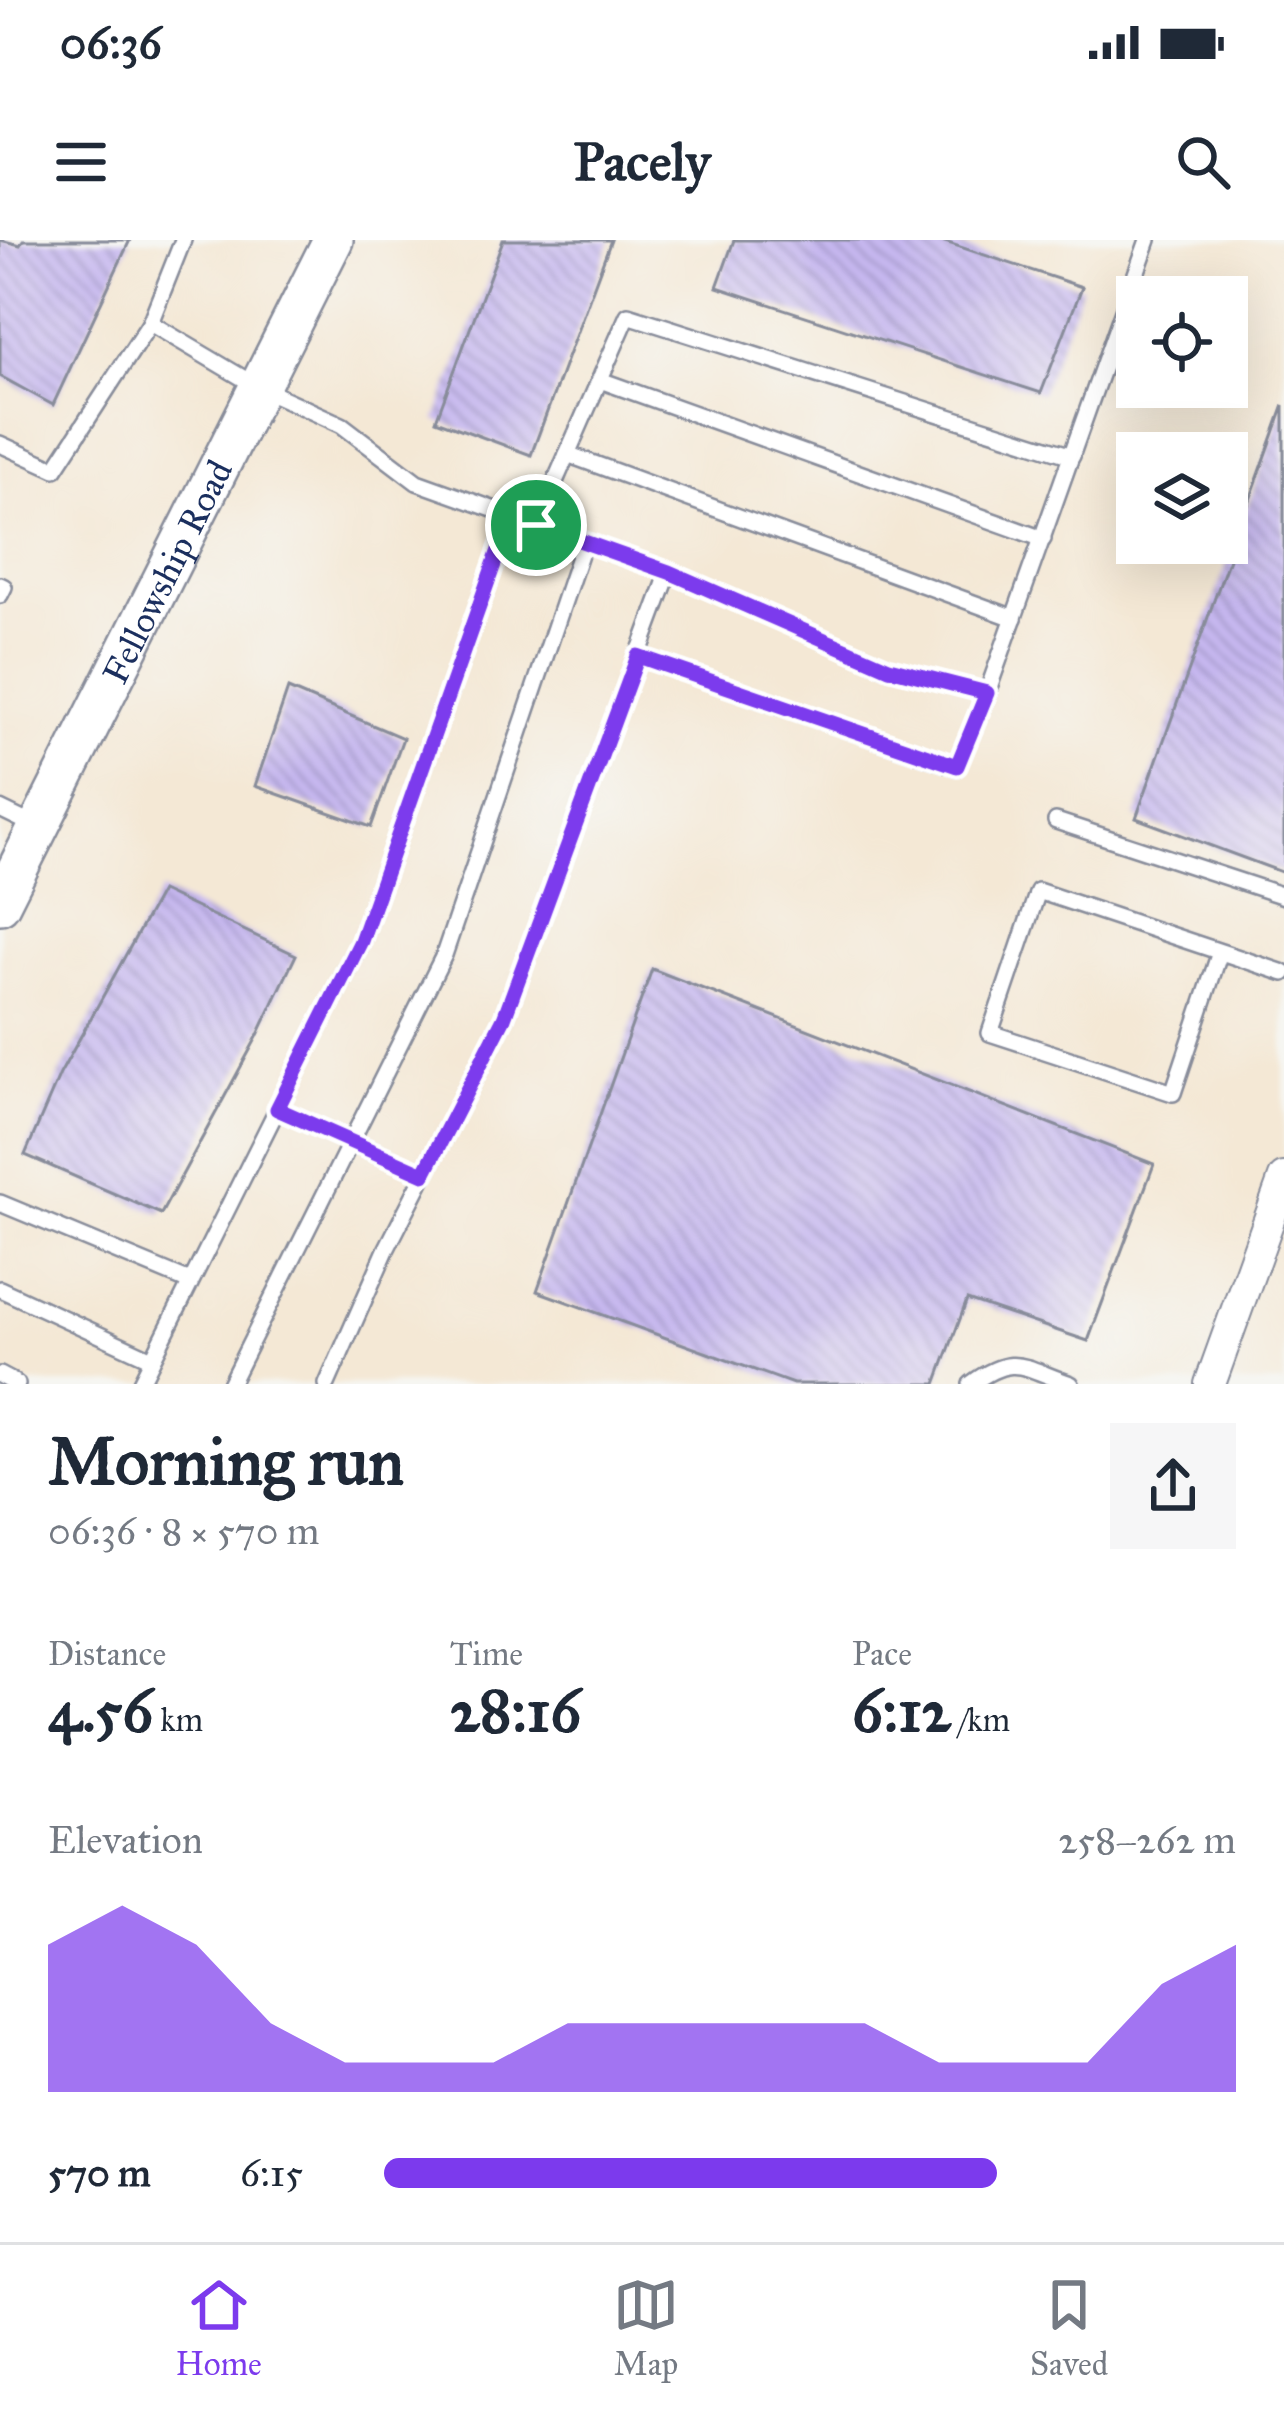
<!DOCTYPE html>
<meta charset="utf-8">
<style>
:root{--surface:#fff;--page:#f6f6f7;--text:#1f2937;--muted:#747a83;--line:#e0e1e3;--accent:#7c3aed}
body{margin:0;font-family:"IM FELL Great Primer",serif;background:var(--page);color:var(--text);height:100vh;display:flex;flex-direction:column;font-size:45px;white-space:nowrap}
*{box-sizing:border-box;margin:0}
p{font-size:39px;color:var(--muted)}
.icon{flex:none;width:66px;height:66px;fill:none;stroke:currentColor;stroke-width:2;stroke-linecap:round;stroke-linejoin:round}
.map{position:relative;height:1144px;overflow:hidden}
.side{display:flex;flex-direction:column;background:var(--surface);flex:1}
.side>*{flex:none}
.controls{position:absolute;left:1116px;top:36px;display:grid;gap:24px}
.controls a{display:grid;place-items:center;width:132px;height:132px;border-radius:0px;background:var(--surface);box-shadow:0 12px 48px #0002;font-size:60px}
.pin{position:absolute;display:grid;place-items:center;width:102px;height:102px;color:#fff;margin:-51px;border:6px solid #fff;border-radius:50%;box-shadow:0 3px 12px #0007}
.round{display:grid;place-items:center;flex:none;width:126px;height:126px;border-radius:0px;background:var(--page)}
.overview{display:flex;align-items:center;justify-content:space-between;height:204px;padding:0 48px}
h1{font-size:66px;font-weight:800;line-height:90px}
.metrics{display:grid;grid-template-columns:repeat(3,1fr);gap:18px;height:204px;padding:12px 48px}
.metrics div{display:grid;align-content:center}
.metrics b{font-size:60px;font-weight:800}
.metrics small{font-size:33px;font-weight:400}
.metrics p{font-size:33px}
.chart{height:336px;padding:24px 48px}
.chart p{display:flex;justify-content:space-between}
.chart svg{width:100%;height:216px;margin-top:12px;fill:var(--accent);opacity:.7}
ul{padding:0 48px;list-style:none;font-size:39px}
li{display:grid;grid-template-columns:192px 144px 1fr;align-items:center;height:90px}
li i{height:30px;border-radius:15px;background:var(--accent)}
.status{display:flex;justify-content:space-between;align-items:center;height:84px;padding:0 60px;background:var(--surface);direction:ltr}
.status svg{height:33px;fill:currentColor}
header{display:flex;justify-content:space-between;align-items:center;height:156px;padding:0 48px;background:var(--surface);font-size:54px;font-weight:800}
.tabs{display:flex;justify-content:space-around;align-items:center;height:168px;border-top:3px solid var(--line);background:var(--surface);font-size:33px;color:var(--muted)}
.tabs a{display:grid;justify-items:center;gap:6px}
.tabs .selected{color:var(--accent)}
.map>svg:first-child{display:block}
</style>
<div class="status"><b>06:36</b><svg viewBox="0 0 49 12"><path d="M0 12V9h3v3zM5 12V6h3v6zM10 12V3h3v9zM15 12V0h3v12zM26 1h20v11H26zM47 4h2v5h-2z"/></svg></div>
<header><svg class="icon" aria-label="menu" viewBox="0 0 24 24"><path d="M4 6h16M4 12h16M4 18h16"/></svg>Pacely<svg class="icon" aria-label="search" viewBox="0 0 24 24"><circle cx="10" cy="10" r="6"/><path d="M15 15l6 6"/></svg></header>
<div class="map">
<svg width="1284" height="1144" viewBox="0 0 1284 1144">
<defs>
<pattern id="building-back-hatch" width="6" height="6" patternUnits="userSpaceOnUse" patternTransform="scale(3)"><rect width="6" height="6" fill="#c6b7ef"/><path d="M-1 5l2 2M0 0l6 6M5-1l2 2" fill="none" stroke="#a095c5"/></pattern>
</defs>
<rect width="100%" height="100%" fill="#f6f6f2"/>
<filter id="ink" filterUnits="userSpaceOnUse"><feTurbulence type="fractalNoise" baseFrequency=".00833" numOctaves="2"/><feDisplacementMap in="SourceGraphic" scale="24" xChannelSelector="R" yChannelSelector="G"/><feConvolveMatrix kernelMatrix="1 2 1 2 8 2 1 2 1" color-interpolation-filters="sRGB"/></filter>
<filter id="wash" filterUnits="userSpaceOnUse"><feTurbulence type="fractalNoise" baseFrequency=".004" numOctaves="4" result="noise"/><feDisplacementMap in="SourceGraphic" scale="48" xChannelSelector="R" yChannelSelector="G"/><feGaussianBlur stdDeviation="2.7" result="paint"/><feColorMatrix in="noise" values="0 0 0 0 0 0 0 0 0 0 0 0 0 0 0 0 0 1.4 0 .05"/><feComposite in="paint" operator="in"/></filter>
<g filter="url(#wash)">
<rect width="100%" height="100%" fill="#f4e8d5"/>
<g id="blocks">
<g fill="url(#building-back-hatch)">
<polygon points="0,0 20,5 23,0 130,0 53,165 0,136"/>
<polygon points="503,0 611,0 531,215 436,180"/>
<polygon points="734,0 939,0 1082,47 1041,153 717,47"/>
<polygon points="1284,165 1284,633 1136,578"/>
<polygon points="288,449 403,498 371,587 255,546"/>
<polygon points="161,651 296,715 257,797 161,974 25,915 60,834"/>
<polygon points="652,729 1154,924 1088,1101 967,1060 936,1144 793,1144 537,1051"/>
</g>
</g>
</g>
<g filter="url(#ink)">
<use href="#blocks" fill-opacity="0" stroke="#888c9a" stroke-width="3"/>
<g fill="none" stroke-linecap="round" stroke-linejoin="round">
<defs>
<g id="service">
<polyline points="183,0 150,83 258,147 342,185 417,242 669,332 504,778 386,1010 327,1144"/>
<polyline points="600,140 1043,299"/>
<polyline points="0,204 55,229 150,83"/>
<polyline points="567,214 1014,378"/>
<polyline points="536,285 628,75 1072,216"/>
<polyline points="669,332 889,428 987,453 1148,0"/>
<polyline points="0,345 4,347 0,355"/>
<polyline points="638,416 957,527 987,453"/>
<polyline points="0,569 35,586"/>
<polyline points="1056,581 1284,656"/>
<polyline points="1220,712 1173,853 990,793 1038,651 1284,733"/>
<polyline points="277,869 424,934"/>
<polyline points="0,963 190,1042"/>
<polyline points="0,1049 152,1119"/>
<polyline points="0,1135 17,1144"/>
<polyline points="140,1144 361,701 511,276"/>
<polyline points="230,1144 444,715 584,302"/>
<path d="M971,1144C1015,1112 1023,1128 1071,1144"/>
</g>
<polyline id="minor" points="1210,1144 1284,938"/>
<g id="tertiary">
<path id="s1" d="M0,664L333,0"/>
</g>
</defs>
<use href="#service" stroke="#888c9a" stroke-width="20"/>
<use href="#minor" stroke="#888c9a" stroke-width="34"/>
<use href="#tertiary" stroke="#888c9a" stroke-width="44"/>
<use href="#service" stroke="#fff" stroke-width="15"/>
<use href="#minor" stroke="#fff" stroke-width="30"/>
<use href="#tertiary" stroke="#fff" stroke-width="39"/>
</g>
</g>
<g fill="none" stroke-linecap="round" stroke-linejoin="round" filter="url(#ink)">
<defs>
<polygon id="route" points="511,276 669,332 889,428 987,453 957,526 638,416 504,778 424,934 277,869 361,701"/>
</defs>
<use href="#route" stroke="#fff" stroke-width="24"/>
<use href="#route" stroke="#7c3aed" stroke-width="15"/>
</g>
<g text-anchor="middle" stroke-width="10" stroke-linejoin="round" paint-order="stroke">
<g font-size="36" fill="#1b2f5e" stroke="#f6f6f2">
<text dy="13" stroke="none"><textPath href="#s1" startOffset="372">Fellowship Road</textPath></text>
</g>
</g>
</svg>
<div class="controls">
<a><svg class="icon" aria-label="locate" viewBox="0 0 24 24"><circle cx="12" cy="12" r="6"/><path d="M12 2v4M12 18v4M2 12h4M18 12h4"/></svg></a>
<a><svg class="icon" aria-label="layers" viewBox="0 0 24 24"><path d="M12 4l9 5-9 5-9-5zM3 14l9 5 9-5"/></svg></a>
</div>
<div class="pin" style="left:536px;top:285px;background:#1e9e55"><svg class="icon" aria-label="arrive" viewBox="0 0 24 24"><path d="M6 21V4h12l-3 4 3 4H6"/></svg></div>
</div>
<section class="side">
<div class="overview"><div><h1>Morning run</h1><p>06:36 · 8 × 570 m</p></div><a class="round"><svg class="icon" aria-label="share" viewBox="0 0 24 24"><path d="M12 15V3M7 8l5-5 5 5M5 13v7h14v-7"/></svg></a></div>
<div class="metrics">
<div><p>Distance</p><b>4.56<small> km</small></b></div>
<div><p>Time</p><b>28:16</b></div>
<div><p>Pace</p><b>6:12<small> /km</small></b></div>
</div>
<div class="chart"><p><span>Elevation</span>258–262 m</p>
<svg viewBox="0 0 160 44" preserveAspectRatio="none"><path d="M0 44V14L10 6L20 14L30 30L40 38L50 38L60 38L70 30L80 30L90 30L100 30L110 30L120 38L130 38L140 38L150 22L160 14V44z"/></svg>
</div>
<ul>
<li><b>570 m</b>6:15<i style="width:72%"></i></li>
</ul>
</section>
<nav class="tabs">
<a class="selected"><svg class="icon" aria-label="home" viewBox="0 0 24 24"><path d="M3 11l9-7 9 7M6 9v11h12V9"/></svg>Home</a>
<a><svg class="icon" aria-label="map" viewBox="0 0 24 24"><path d="M3 6l6-2 6 2 6-2v14l-6 2-6-2-6 2zM9 4v14M15 6v14"/></svg>Map</a>
<a><svg class="icon" aria-label="saved" viewBox="0 0 24 24"><path d="M7 4h10v16l-5-4-5 4z"/></svg>Saved</a>
</nav>
